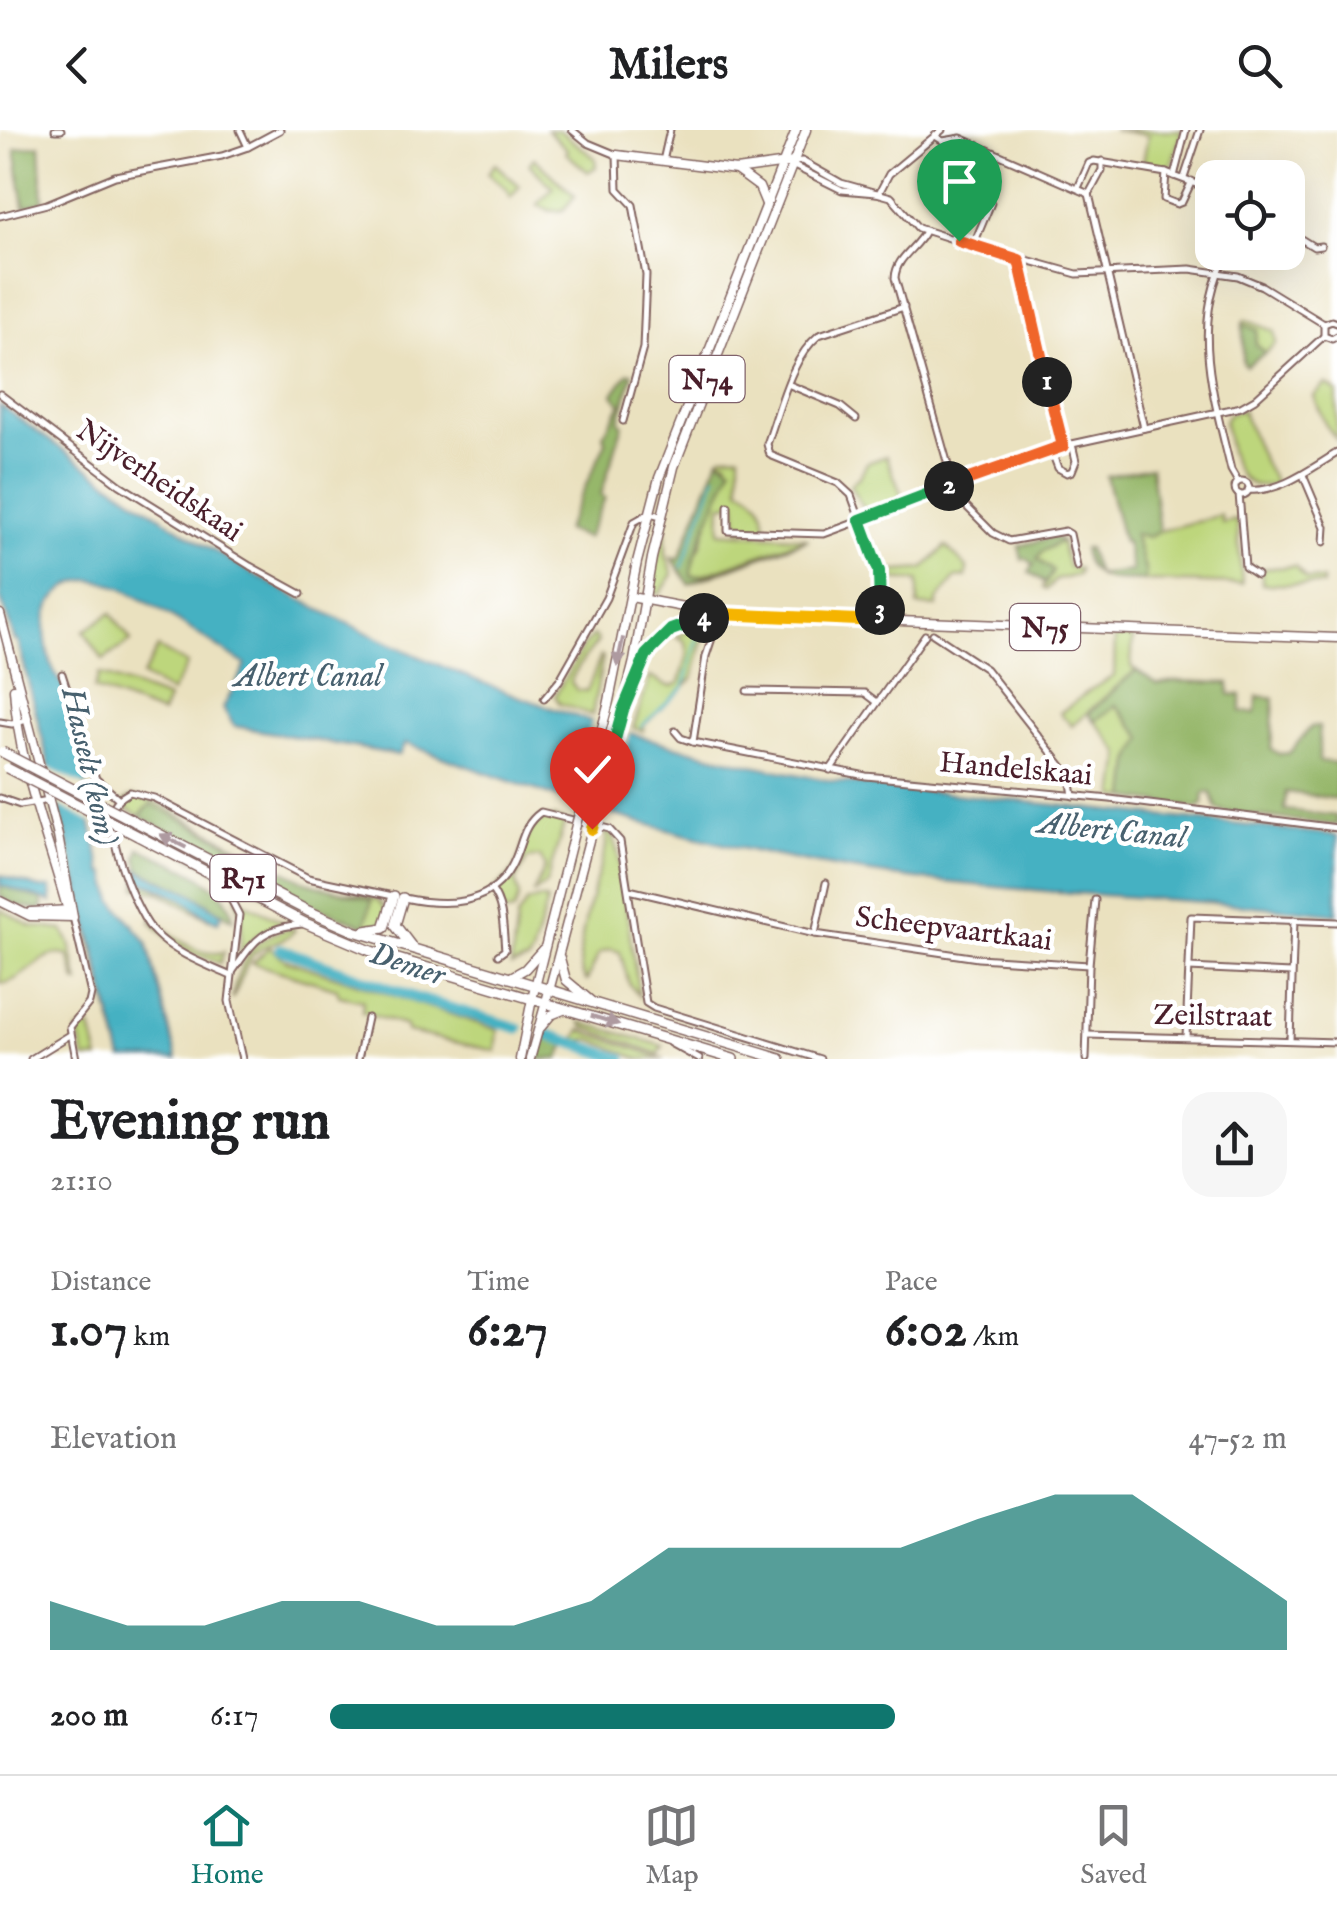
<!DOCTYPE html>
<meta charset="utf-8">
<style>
:root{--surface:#fff;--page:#f6f6f6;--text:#202124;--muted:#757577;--line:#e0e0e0;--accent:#0f766e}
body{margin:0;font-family:"IM FELL English",serif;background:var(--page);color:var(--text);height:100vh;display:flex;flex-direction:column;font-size:38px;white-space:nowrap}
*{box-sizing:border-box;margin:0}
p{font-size:32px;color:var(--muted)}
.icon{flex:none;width:55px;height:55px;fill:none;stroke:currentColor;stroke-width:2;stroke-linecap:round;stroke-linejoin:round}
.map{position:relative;height:929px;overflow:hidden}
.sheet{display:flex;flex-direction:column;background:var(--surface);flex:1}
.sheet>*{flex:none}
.fabs{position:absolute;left:1195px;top:30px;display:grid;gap:20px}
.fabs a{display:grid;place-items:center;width:110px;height:110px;border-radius:20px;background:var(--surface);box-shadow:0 10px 40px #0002;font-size:50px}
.pin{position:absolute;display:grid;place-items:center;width:85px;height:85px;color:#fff;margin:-102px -42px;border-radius:50% 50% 50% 0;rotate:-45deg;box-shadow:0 0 10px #0007}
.pin .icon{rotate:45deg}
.km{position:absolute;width:50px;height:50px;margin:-25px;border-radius:50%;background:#222;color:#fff;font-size:28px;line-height:50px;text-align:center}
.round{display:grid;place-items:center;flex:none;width:105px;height:105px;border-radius:30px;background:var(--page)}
.overview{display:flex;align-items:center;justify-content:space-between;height:170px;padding:0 50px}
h1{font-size:55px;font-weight:700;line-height:75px}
.stats{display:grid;grid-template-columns:repeat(3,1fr);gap:15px;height:170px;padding:10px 50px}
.stats div{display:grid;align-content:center}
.stats b{font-size:50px;font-weight:700}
.stats small{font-size:28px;font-weight:400}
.stats p{font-size:28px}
.chart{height:280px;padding:20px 50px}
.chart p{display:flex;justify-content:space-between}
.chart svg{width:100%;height:180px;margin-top:10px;fill:var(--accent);opacity:.7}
ul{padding:0 50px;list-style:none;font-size:32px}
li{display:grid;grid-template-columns:160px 120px 1fr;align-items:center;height:75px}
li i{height:25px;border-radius:12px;background:var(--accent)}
header{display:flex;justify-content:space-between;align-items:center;height:130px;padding:0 50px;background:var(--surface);font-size:45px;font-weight:700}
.menu{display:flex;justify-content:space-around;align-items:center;height:140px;border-top:2px solid var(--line);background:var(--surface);font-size:28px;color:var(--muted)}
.menu a{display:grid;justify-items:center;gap:5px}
.menu .on{color:var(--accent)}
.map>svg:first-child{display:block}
</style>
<header><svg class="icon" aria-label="back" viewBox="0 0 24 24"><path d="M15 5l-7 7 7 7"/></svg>Milers<svg class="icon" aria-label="search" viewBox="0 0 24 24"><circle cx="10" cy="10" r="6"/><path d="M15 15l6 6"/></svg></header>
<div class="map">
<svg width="1337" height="929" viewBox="0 0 1337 929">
<rect width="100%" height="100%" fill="#fff"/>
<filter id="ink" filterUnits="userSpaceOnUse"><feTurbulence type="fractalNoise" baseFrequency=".01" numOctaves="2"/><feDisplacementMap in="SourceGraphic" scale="20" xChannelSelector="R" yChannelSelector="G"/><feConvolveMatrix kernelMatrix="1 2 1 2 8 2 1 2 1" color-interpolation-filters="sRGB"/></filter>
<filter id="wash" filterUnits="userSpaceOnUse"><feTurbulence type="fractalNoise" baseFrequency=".0048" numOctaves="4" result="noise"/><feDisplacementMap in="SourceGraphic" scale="40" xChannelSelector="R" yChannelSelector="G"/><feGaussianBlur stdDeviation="2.25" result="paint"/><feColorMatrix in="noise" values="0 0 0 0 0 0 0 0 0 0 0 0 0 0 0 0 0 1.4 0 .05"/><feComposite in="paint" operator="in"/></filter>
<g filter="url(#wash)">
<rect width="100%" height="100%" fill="#eae1bf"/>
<g fill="#bdd67b" stroke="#847a53" stroke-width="2.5">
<polygon points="547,0 559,0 595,28 596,37 588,42 566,23 568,20"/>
<polygon points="1113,0 1182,0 1172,34 1167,37 1143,32 1148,5"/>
<polygon points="534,28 575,66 563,80 551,81 537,75 553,58 529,34"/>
<polygon points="495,34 520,56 510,68 506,59 488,43"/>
<polygon points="1245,190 1274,201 1276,213 1265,223 1257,219 1243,194"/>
<polygon points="1326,254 1337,262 1337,310 1325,294 1314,266"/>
<path d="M1242,280L1262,329L1276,353C1234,368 1230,321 1224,292L1228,284Z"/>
<path d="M740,324V358C761,367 765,379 766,400L739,399L736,372L721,375L720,402L807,408L694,448L690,443V434L700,417L728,331L719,328L722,325Z"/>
<polygon points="886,326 903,368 865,382 850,355 860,346 867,333"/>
<polygon points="665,384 666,425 673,444 660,464 653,462 652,454"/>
<polygon points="1221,385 1222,393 1237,390 1242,454 1144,451 1146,443 1134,403 1149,407 1159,401"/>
<polygon points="1061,411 1068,437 1079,439 1078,445 1056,450 1046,460 1043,457 1053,441 1037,429 1043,421"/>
<polygon points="946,416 967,438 966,447 955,448 937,471 937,477 918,476 918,451 886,449 884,442 923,439"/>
<polygon points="1295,436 1306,449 1323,450 1323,455 1262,454 1262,439"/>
<polygon points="111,483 131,511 103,530 84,501"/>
<path d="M693,498H706L693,548L644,595L643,601L633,598L650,547C662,551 667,562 680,552L688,523L685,511L676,507Z"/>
<path d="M593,506L598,511C590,523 576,535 571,552L577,560L587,561L601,526L603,527L592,585L560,574L555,566L584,515Z"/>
<polygon points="1115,507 1133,507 1131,537 1136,540 1072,596 1060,583 1090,560 1114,546"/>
<polygon points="158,518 187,534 171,563 142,546"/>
<polygon points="99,544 168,569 162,584 94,559"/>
<polygon points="1115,575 1144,608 1131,631 1127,668 1115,667 1121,624 1095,591"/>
<polygon points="133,666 154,671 249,723 151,675 139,686 119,674"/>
<polygon points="53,673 60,677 78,752 76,753 122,929 67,725 61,716"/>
<path d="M553,687L565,691L546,754L533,764L545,737L540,727L527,729L515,751L519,767L514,781L503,783L496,758C502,752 510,746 514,739C527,717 522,690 553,687Z"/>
<polygon points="140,698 276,769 276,770 139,701"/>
<path d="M606,701L612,706L618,723L639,866L629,854L620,822L611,819L599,823L587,851C566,832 599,744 606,717Z"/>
<polygon points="138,750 186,771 210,790 160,763 137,758"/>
<path d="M338,761C357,764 381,762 387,784L381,794L365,796L371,770Z"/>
<polygon points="236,768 285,793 257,805 240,824 242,791"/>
<polygon points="541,769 547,771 532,825 528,831 511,836 517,788 527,772"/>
<path d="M0,779L31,796L63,800L70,813L79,853L76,852L69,826C42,816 28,851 0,854Z"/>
<path d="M152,789C171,804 199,829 224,822L220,833C194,826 167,812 151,791Z"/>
<path d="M292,798L295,800C285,813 266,811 253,825C242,838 240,858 232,869C239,831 252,806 292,798Z"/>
<polygon points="270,817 285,830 498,900 496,921 407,902 406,896 362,882 363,871 339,866 337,859 252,833"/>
<polygon points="581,892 663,916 659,924 584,897"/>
<polygon points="91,897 99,929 85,929 78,901"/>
<polygon points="581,900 665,929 639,929 591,909 575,911"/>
</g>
<g fill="#96b76b" stroke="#706b4b" stroke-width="2.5">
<polygon points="40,15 43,71 24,77 15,19"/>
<polygon points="1243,194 1257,200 1255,214 1265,223 1246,236 1243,233"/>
<polygon points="628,243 632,243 632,247 619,291 623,294 601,365 605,368 587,408 565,400 606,312 603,305 621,274 613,264"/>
<path d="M719,328L732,337C724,357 689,431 691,446H702L809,409L689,454L672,428L679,429Z"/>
<path d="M1151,337L1159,401L1149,407L1134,404L1146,443L1144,451C1112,449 1090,456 1083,419L1088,418L1097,445L1132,441L1126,412H1123L1106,346Z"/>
<polygon points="1054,407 1061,411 1043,421 1037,429 1053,441 1046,453 1029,442 1034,434 1025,428 1022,430 1019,416"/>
<polygon points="1136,540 1158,554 1175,551 1229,553 1229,564 1241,565 1241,582 1256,583 1257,566 1274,568 1271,619 1279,624 1289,623 1311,597 1319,597 1319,631 1337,633 1337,669 1286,662 1284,680 1337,686 1337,695 1226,682 1217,679 1211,663 1204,663 1203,674 1197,678 1127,668 1131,631 1143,608 1116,575 1095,591 1088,584"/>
<polygon points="151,674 306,752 372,770 365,796 317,777 139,686"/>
<path d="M140,718C170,734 230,750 233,790L191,763L140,740L137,728Z"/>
<polygon points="0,755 43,770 43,777 39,780 15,775 0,766"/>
<polygon points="546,905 567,912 559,929 539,929"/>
</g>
<g fill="#45b1c2" stroke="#486876" stroke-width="2.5">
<path d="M0,275C80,332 160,390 245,439C427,543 626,614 832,651L1337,705V784C1186,767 1035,765 885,745C720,722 559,672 405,613L399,625L234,596L223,578L246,535C214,516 131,456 100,451C84,448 69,453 58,465C49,474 45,486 45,500C46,517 51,545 64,556L88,649L84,666L103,743H106L113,770L147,812L177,929H122L18,511H15L0,467Z"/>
<path d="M138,740L191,763L222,784L218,792C206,789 195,777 184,770C169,761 154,755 138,750Z"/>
<polygon points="0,745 40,758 51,758 52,772 0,755"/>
</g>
<g fill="#eae1bf">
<polygon points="593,587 631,600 608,687 570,676"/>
<polygon points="45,636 91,659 89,666 96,695 55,673"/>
</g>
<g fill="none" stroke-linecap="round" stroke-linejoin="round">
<g stroke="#45b1c2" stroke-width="2.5">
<polyline points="682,437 716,345"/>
<polyline points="641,597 684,557 701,497"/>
</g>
<g stroke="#45b1c2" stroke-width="11">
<polyline points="280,819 416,868 518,898"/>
<polyline points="549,905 622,929"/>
</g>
</g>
</g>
<g filter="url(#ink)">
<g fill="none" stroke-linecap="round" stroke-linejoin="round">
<defs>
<g id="street">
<polyline points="55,0 61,0"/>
<polyline points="240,0 248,17"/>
<polyline points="572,0 588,13 617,25 618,59 633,75 646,145 643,218 623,291"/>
<polyline points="935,6 943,11 961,8 1089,64"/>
<polyline points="663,31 670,0"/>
<polyline points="794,32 802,31 841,53 891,67 918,98 962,112 1077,144 1190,139 1238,146 1262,156 1324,194"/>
<polyline points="794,36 842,60 876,63"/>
<polyline points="1166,43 1164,69 1177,74 1182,72 1192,51"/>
<polyline points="1174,46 1186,0"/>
<polyline points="1184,48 1200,0"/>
<polyline points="1078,58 1089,33 1094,31 1166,43 1212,60"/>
<polyline points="879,63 889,44 942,0"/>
<polyline points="1089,64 1144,298"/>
<polyline points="1089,64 1102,40 1102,31"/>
<polyline points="0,86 47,74 115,46 222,26 248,17 280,0"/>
<path d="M925,101C917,118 896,127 895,148L957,367L993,403L1009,411L1065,401L1070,404L1077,437"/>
<polyline points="1288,101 1314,117 1321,116"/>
<polyline points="973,116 991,73"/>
<path d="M1228,122C1189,192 1214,267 1231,340L1238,352"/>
<polyline points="1019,129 1063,316"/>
<polyline points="1324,194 1324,206 1332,209 1337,206"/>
<polyline points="1324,194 1332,191 1337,193"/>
<polyline points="790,255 840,276 856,289"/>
<polyline points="0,264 120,355 250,436 301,464"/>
<polyline points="1051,320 1058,338 1067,343 1072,341 1076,331 1072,314"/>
<polyline points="1303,345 1325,397 1324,412"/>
<circle cx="1242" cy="358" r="7"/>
<path d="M1248,360C1281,363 1311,338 1337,323"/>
<polyline points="1239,364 1245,437 1257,445"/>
<polyline points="728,376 728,401 824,404 1063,316 1241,277 1255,269 1324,206"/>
<path d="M880,491L879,441L851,365L838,353L770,325L767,314C780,279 790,229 819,205L904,177"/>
<polyline points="933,504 986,539 1070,646 1073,666"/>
<polyline points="62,544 96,649 119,669"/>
<polyline points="747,561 865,563 877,572"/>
<polyline points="544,569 559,551 606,468 634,392 650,383 661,386"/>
<polyline points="0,592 12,594 27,590"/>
<polyline points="675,601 681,608 693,612 866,646 1110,669 1337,698"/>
<polyline points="693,612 706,526 720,484"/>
<polyline points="830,640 925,505"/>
<polyline points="0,668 20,675 49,670"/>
<polyline points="222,752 239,785 229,871 242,929"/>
<path d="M491,759C504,776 503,799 505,820L498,825"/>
<polyline points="629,760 815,804 978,828 1089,835"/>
<path d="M404,768C442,776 489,778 511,737C523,716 520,697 541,682L609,699L620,711L646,873L654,878L820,929"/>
<polyline points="73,787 91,864 89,873 70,897 76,929"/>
<polyline points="815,804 826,753"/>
<polyline points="1189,838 1291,843"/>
<path d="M233,841C255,810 261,798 302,794"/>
<path d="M231,846C206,835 174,823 155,803C136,785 105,703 113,678C116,670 123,666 130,662L154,668L308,748L393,766"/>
<polyline points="1088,905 1337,912"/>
<polyline points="1186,907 1191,787 1337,792"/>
<polyline points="1290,910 1294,790"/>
<polyline points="670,913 699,929"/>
<polyline points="31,929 70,905"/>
<polyline points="358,929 367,888"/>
<polyline points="1086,929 1089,835 1095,770"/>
</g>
<g id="secondary">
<polyline points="617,25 736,40 794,32"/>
<polyline points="736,40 759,57 766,74"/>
<polyline points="0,484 58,706 73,787 30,786 0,771"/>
<path d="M14,559C18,634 46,702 66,774L71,780"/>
<polyline points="31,782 71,780"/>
<polyline points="541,897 551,885 566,879"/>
<polyline points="520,929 532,869"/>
<polyline points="530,929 546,872"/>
</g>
<g id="primary">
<polyline points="631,467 720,484 1337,508"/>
<path d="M628,572C634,560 635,546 641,534C656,502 686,492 718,485"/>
<polyline points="608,576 637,432 659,348 796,0"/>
<polyline points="605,649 634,531 652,428 674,337 806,0"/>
<polyline points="560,828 566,850 591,871"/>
<polyline points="509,848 525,839 543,819"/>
<polyline points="532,869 576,695"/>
<polyline points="546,872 592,699"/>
</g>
<g id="highway">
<polyline points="134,691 308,781 354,801 780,929"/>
<polyline points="138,706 305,793 371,821 733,929"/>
<polyline points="403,768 395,795 411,816"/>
<polyline points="365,801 384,798 394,766"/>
</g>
</defs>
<use href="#street" stroke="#82635f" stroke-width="9"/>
<use href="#secondary" stroke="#82635f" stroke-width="11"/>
<use href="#primary" stroke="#82635f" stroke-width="11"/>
<use href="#highway" stroke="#82635f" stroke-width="12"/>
<use href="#street" stroke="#fff" stroke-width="5"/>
<use href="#secondary" stroke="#fff" stroke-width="8"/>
<use href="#primary" stroke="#fff" stroke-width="8"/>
<use href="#highway" stroke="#fff" stroke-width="9"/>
<defs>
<g id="primary-bridge">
<polyline points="576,695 608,576"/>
<polyline points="592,699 605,649"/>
</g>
<g id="highway-bridge">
<polyline points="2,622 134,691"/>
<polyline points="7,638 138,706"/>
</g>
</defs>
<use href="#primary-bridge" stroke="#82635f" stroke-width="11" stroke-linecap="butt"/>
<use href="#highway-bridge" stroke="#82635f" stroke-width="12" stroke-linecap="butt"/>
<use href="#primary-bridge" stroke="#fff" stroke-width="8"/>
<use href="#highway-bridge" stroke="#fff" stroke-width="9"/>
</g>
<defs><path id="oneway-solid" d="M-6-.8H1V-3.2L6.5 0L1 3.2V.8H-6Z" transform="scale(2.5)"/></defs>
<g fill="#ae9aa0">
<use href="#oneway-solid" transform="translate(620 522) rotate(102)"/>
<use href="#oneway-solid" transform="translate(173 711) rotate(-153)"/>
<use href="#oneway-solid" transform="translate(605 890) rotate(17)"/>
</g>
</g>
<g fill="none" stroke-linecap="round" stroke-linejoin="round" filter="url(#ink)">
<defs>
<polyline id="split-1" points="959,111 1019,130 1047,252"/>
<polyline id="split-2" points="949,356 1063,316 1047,252"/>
<polyline id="split-3" points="880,480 879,441 860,390 949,356"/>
<polyline id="split-4" points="704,488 720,484 880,491 880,480"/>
<polyline id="split-5" points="608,635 623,580 646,525 671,500 704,488"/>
<polyline id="split-6" points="592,699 608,635"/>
</defs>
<use href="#split-1" stroke="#fff" stroke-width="20"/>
<use href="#split-2" stroke="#fff" stroke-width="20"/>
<use href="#split-3" stroke="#fff" stroke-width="20"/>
<use href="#split-4" stroke="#fff" stroke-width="20"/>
<use href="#split-5" stroke="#fff" stroke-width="20"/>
<use href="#split-6" stroke="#fff" stroke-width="20"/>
<use href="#split-1" stroke="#f0652b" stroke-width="12"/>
<use href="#split-2" stroke="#f0652b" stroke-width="12"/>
<use href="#split-3" stroke="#22a559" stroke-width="12"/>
<use href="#split-4" stroke="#f5b400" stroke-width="12"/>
<use href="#split-5" stroke="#22a559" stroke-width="12"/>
<use href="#split-6" stroke="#f5b400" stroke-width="12"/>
</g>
<g text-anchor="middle" stroke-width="9" stroke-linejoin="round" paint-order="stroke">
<g fill="#fff" stroke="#80626b" stroke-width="2.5">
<rect x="669.5" y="226" width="75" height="46" rx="8"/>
<rect x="1010" y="474" width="70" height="46" rx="8"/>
<rect x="210.5" y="725" width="65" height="46" rx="8"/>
</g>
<g font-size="28" font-weight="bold" fill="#4a1f2b">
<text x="707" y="259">N74</text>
<text x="1045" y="507">N75</text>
<text x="243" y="758">R71</text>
</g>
<g font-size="30" fill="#4a1f2b" stroke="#fff">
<text transform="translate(160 350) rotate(34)" y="10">Nijverheidskaai</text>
<text transform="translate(1016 638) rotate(5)" y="10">Handelskaai</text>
<text transform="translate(954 798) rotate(7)" y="10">Scheepvaartkaai</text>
<text transform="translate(1213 885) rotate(1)" y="10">Zeilstraat</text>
</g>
<g font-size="32" font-style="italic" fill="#48616f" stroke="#fff">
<text x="308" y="556">Albert Canal</text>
<text transform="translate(91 636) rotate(77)" y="11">Hasselt (kom)</text>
<text transform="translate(1112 699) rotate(6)" y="11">Albert Canal</text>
<text transform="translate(408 833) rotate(18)" y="11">Demer</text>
</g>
</g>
</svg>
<div class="fabs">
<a><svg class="icon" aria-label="locate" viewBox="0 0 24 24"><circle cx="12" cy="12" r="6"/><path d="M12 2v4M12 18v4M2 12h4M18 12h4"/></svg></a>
</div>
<div class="pin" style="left:959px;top:111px;background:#1e9e55"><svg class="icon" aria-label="arrive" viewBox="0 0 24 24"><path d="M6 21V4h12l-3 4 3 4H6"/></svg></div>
<div class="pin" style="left:592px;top:699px;background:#d93025"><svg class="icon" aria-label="check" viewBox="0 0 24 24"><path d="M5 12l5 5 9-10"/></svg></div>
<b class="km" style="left:1047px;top:252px">1</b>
<b class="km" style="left:949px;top:356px">2</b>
<b class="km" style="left:880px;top:480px">3</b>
<b class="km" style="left:704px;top:488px">4</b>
</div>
<section class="sheet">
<div class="overview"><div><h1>Evening run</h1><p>21:10</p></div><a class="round"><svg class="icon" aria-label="share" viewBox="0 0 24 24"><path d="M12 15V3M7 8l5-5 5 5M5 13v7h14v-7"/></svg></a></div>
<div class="stats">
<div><p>Distance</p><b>1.07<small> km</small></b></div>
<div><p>Time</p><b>6:27</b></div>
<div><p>Pace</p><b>6:02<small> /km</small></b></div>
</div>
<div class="chart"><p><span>Elevation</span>47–52 m</p>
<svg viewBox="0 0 160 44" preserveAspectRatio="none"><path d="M0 44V32L10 38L20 38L30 32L40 32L50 38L60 38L70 32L80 19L90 19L100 19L110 19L120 12L130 6L140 6L150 19L160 32V44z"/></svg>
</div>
<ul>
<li><b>200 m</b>6:17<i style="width:59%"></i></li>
</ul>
</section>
<nav class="menu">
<a class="on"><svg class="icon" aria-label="home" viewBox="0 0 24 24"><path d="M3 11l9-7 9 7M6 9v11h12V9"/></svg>Home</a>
<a><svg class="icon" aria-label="map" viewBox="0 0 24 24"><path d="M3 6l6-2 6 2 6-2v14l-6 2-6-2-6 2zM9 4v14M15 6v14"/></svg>Map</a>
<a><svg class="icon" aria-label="saved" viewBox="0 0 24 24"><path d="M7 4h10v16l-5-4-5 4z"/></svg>Saved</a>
</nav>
